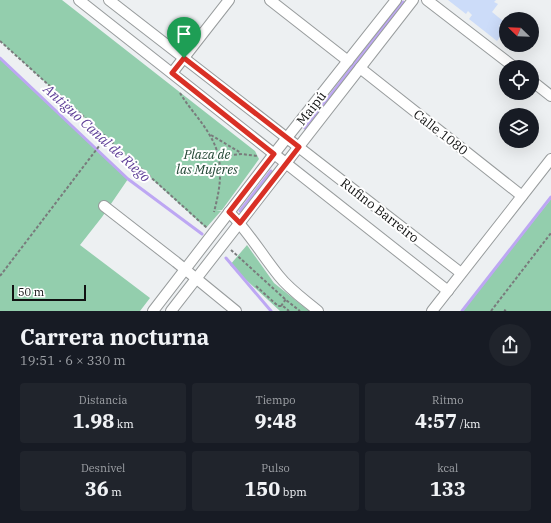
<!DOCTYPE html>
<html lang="es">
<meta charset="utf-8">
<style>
:root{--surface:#171b24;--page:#20242c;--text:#f1f3f6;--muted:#9ea1a6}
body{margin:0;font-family:"IBM Plex Serif",serif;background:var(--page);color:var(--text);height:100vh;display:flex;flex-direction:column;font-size:15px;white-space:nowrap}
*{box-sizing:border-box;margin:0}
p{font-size:13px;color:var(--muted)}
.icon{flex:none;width:22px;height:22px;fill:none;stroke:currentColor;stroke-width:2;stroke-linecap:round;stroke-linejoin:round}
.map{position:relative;height:311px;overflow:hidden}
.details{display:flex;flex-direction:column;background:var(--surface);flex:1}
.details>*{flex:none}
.needle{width:26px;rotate:293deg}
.fabs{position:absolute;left:499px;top:12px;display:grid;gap:8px}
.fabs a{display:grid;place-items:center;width:40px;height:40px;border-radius:50%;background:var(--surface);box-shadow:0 4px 16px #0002;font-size:20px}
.scale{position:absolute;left:12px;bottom:10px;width:74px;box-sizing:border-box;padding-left:4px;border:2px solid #111212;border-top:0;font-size:11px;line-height:14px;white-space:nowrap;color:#111212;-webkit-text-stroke:3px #fff;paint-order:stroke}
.pin{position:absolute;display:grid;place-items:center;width:34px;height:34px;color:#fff;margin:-41px -17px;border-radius:50% 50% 50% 0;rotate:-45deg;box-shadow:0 0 4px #0007}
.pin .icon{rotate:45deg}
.round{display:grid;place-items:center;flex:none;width:42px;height:42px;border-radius:21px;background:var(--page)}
.head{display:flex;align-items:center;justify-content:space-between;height:68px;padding:0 20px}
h1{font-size:22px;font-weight:800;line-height:30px}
.stats{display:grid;grid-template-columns:repeat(3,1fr);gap:6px;height:68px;padding:4px 20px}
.stats div{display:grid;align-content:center;border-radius:4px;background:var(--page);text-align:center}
.stats b{font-size:20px;font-weight:800}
.stats small{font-size:11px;font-weight:400}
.stats p{font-size:11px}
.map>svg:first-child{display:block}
</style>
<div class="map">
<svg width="551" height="311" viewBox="0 0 551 311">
<rect width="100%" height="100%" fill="#edf0f2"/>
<g fill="#93cead">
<polygon points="0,0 62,0 255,151 259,159 222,210 216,211 221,211 206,228 0,41"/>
<polygon points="0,59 128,179 102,217 80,245 150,298 140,311 0,311"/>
<polygon points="551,199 551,311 462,311"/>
<polygon points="247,245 274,283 309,311 280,311 230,265"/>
</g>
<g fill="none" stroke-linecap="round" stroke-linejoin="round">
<g stroke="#bda7f3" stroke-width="3">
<polyline points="0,58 128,179 202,234"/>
<polyline points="305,128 403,2"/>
<polyline points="240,211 271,171"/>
<polyline points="226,258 271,311"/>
<polyline points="462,311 551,197"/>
</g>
</g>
<polygon fill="#ccdcf9" points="448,0 496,0 494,2 498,4 492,12 503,21 499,26 505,30 497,41 469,19 472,15 468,11 466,14"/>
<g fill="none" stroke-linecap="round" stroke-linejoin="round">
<defs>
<g id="minor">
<polyline points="79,0 448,291"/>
<polyline points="109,0 461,273"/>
<polyline points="270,0 348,61"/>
<polyline points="427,0 514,67"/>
<polyline points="360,68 522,196"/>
<polyline points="172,73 229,0"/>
<polyline points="532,81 551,96"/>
<polyline points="104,206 176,262 236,311"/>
<path d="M229,212C248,231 262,255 279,276C290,290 305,300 318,311"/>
<polyline points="153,311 274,154 396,0"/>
<polyline points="171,311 413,0"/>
<polyline points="432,311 551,159"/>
</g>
</defs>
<use href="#minor" stroke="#989c9d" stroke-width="12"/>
<g stroke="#797b7c" stroke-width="2" stroke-dasharray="3 2" stroke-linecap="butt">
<polyline points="0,41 207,228"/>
<path d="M180,93C189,108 201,120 209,134C225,159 221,185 214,212"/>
<polyline points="211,135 241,153"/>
<polyline points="219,156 242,154 257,156"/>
<polyline points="231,250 286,300 300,311"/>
<polyline points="0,276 106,137"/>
<polyline points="256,286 278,306 283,306 289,311"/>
<polyline points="281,306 286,299"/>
<polyline points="504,310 506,311"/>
<polyline points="491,311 551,233"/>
</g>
<use href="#minor" stroke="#fff" stroke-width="10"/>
</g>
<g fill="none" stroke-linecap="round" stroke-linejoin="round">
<defs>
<polygon id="route" points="184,58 299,147 240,223 229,212 274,154 172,73"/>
</defs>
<use href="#route" stroke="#fff" stroke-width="8"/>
<use href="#route" stroke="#d93025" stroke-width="5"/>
</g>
<g text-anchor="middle" stroke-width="4" stroke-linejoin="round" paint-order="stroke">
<g font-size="13" fill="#111212" stroke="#fff">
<text transform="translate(311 108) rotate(-52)" y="5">Maipú</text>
<text transform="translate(441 132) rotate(38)" y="5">Calle 1080</text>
<text transform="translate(380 210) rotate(38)" y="5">Rufino Barreiro</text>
</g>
<g font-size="13" font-style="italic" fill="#1d4330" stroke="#fff">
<text x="207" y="159">Plaza de<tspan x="207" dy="15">las Mujeres</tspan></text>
</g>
<g font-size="14" font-style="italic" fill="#5f4098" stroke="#fff">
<text transform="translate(97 133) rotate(42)" y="5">Antiguo Canal de Riego</text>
</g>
</g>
</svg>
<div class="fabs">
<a><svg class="needle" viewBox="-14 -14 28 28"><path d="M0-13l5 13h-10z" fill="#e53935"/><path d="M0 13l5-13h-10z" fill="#9ea1a6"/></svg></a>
<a><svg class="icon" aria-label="locate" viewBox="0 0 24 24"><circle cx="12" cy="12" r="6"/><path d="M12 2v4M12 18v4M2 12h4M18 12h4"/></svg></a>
<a><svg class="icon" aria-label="layers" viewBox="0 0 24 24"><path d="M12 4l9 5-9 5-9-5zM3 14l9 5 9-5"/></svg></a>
</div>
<div class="scale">50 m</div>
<div class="pin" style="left:184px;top:58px;background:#1e9e55"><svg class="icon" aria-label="arrive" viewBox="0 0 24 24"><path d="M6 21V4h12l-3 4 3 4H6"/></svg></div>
</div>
<section class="details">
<div class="head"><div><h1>Carrera nocturna</h1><p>19:51 · 6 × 330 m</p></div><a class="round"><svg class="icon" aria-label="share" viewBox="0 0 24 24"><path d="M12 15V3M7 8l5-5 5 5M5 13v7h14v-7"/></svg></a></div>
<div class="stats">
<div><p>Distancia</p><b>1.98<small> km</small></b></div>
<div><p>Tiempo</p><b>9:48</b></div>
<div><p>Ritmo</p><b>4:57<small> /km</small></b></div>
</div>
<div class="stats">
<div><p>Desnivel</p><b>36<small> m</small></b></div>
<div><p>Pulso</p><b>150<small> bpm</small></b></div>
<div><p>kcal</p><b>133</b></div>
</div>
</section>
